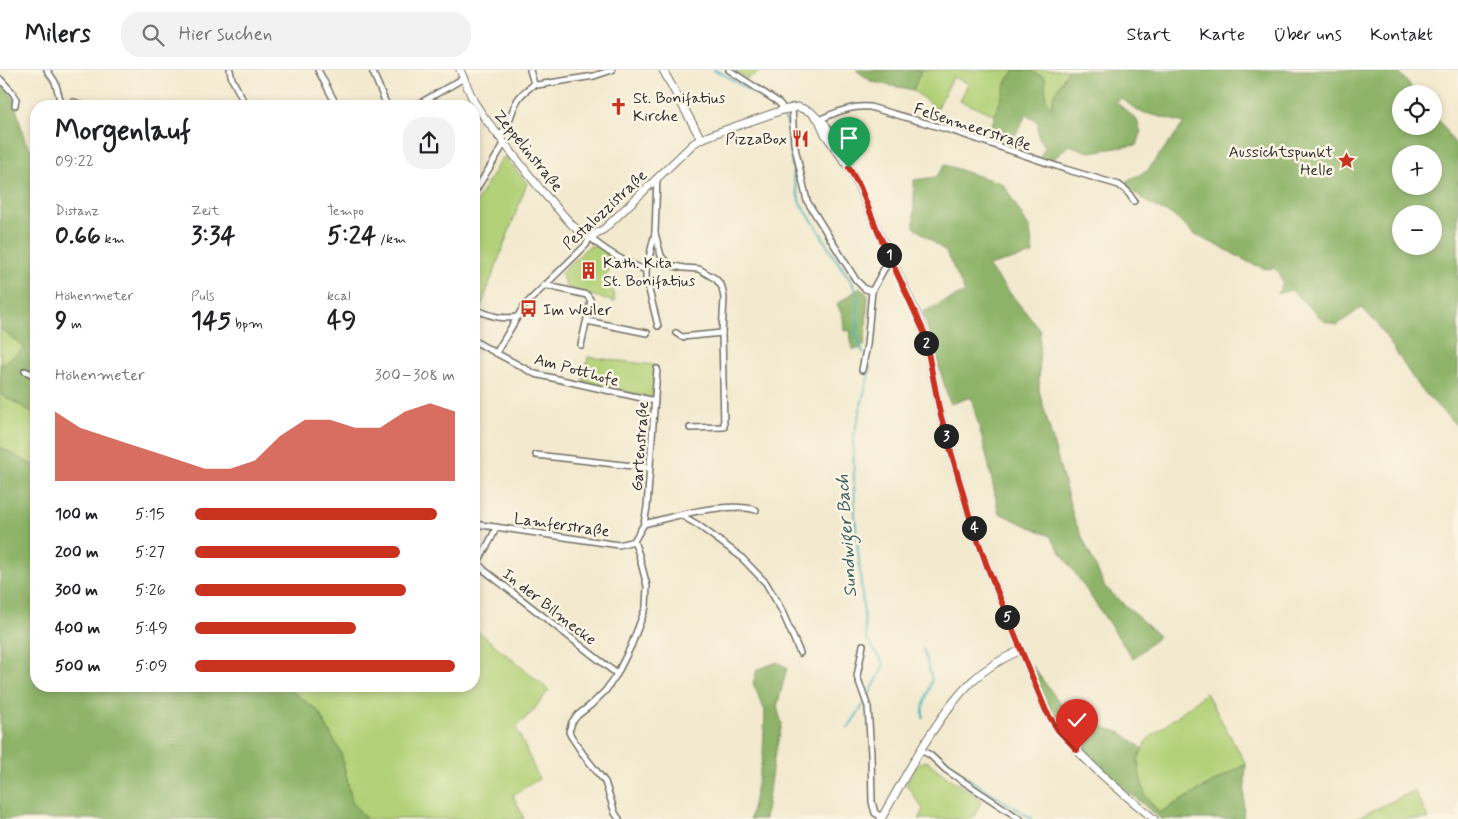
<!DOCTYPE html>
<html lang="de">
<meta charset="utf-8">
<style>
:root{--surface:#fff;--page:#f2f2f2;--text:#202124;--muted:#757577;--line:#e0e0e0;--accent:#c8321e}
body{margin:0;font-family:Mynerve,sans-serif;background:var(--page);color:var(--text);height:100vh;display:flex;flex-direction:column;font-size:19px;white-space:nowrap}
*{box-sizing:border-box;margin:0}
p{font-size:16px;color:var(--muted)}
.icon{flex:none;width:28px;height:28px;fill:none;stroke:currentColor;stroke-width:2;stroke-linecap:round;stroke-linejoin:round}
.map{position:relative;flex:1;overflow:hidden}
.details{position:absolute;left:30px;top:30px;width:450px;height:592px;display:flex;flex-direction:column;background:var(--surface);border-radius:20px;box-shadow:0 2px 8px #0003}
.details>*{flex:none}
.tools{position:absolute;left:1392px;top:15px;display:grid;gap:10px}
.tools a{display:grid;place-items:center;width:50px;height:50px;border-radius:50%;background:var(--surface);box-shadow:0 2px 8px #0003;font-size:25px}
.pin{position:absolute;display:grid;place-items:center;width:42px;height:42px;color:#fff;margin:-51px -21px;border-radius:50% 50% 50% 0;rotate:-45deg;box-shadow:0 0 5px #0007}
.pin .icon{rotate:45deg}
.km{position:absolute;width:25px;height:25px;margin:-12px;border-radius:50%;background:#222;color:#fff;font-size:14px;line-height:25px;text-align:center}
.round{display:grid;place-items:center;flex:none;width:52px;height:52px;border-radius:20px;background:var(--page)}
.summary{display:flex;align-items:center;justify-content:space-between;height:85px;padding:0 25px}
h1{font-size:28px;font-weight:800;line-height:38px}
.stats{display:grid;grid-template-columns:repeat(3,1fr);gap:8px;height:85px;padding:5px 25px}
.stats div{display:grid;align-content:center}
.stats b{font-size:25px;font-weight:800}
.stats small{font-size:14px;font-weight:400}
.stats p{font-size:14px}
.chart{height:140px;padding:10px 25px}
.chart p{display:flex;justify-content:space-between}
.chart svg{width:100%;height:90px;margin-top:5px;fill:var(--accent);opacity:.7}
ul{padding:0 25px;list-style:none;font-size:16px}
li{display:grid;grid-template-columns:80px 60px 1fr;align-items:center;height:38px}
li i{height:12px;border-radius:6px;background:var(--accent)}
header{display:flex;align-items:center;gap:30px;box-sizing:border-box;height:70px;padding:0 25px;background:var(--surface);border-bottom:1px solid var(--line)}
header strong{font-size:24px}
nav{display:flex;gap:28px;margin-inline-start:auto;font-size:18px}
.search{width:350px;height:45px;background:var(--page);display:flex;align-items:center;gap:12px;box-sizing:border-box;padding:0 18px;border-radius:20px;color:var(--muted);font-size:19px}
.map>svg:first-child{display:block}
</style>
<header>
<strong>Milers</strong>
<div class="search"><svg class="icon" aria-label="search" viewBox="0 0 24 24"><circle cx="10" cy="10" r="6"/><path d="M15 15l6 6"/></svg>Hier suchen</div>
<nav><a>Start</a><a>Karte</a><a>Über uns</a><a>Kontakt</a></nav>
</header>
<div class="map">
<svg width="1458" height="749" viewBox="0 0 1458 749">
<rect width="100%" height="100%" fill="#fcf5e5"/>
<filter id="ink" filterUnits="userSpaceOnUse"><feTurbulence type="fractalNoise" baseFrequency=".02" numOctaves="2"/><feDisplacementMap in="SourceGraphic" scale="10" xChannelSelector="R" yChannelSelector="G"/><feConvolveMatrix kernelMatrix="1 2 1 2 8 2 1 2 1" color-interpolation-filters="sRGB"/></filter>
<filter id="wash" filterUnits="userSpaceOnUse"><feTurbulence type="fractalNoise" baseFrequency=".0096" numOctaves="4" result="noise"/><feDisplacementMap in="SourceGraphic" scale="20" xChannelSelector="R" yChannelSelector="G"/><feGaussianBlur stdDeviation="1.12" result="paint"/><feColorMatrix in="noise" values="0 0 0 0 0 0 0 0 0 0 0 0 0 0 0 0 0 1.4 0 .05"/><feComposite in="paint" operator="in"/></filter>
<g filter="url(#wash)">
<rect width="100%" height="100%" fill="#f2e9ce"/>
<g fill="#b2d178" stroke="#6e7e52">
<polygon points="734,0 764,0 746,9"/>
<polygon points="896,0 1068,0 1054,25 1052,38 1046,30 1007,11 996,45 960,31 968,13 953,7 937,39 913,20 914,16"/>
<polygon points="502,88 506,88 527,113 480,239 474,236 474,136"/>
<polygon points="596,175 616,187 605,208 612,212 615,232 567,218 561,203 588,177"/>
<polygon points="0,258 25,278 0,296"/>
<polygon points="588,287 654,295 653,328 583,311"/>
<polygon points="0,324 36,344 36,395 32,395 0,377"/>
<polygon points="474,558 549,620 532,642 516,657 539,709 513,725 524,749 366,749 352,732 341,683 318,641 285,616 474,616"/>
<polygon points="1206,623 1246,694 1159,743 1145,725 1140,706 1138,689 1147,670"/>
<polygon points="927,691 944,705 982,730 973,749 919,749 923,739 906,714 919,693"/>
<polygon points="1414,721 1429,749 1354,749"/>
</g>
<g fill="#8db368" stroke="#5c6f4a" fill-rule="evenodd">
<polygon points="856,0 921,0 913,20 872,12"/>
<path d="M1015,0H1031C1035,5 1040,4 1045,8L1046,30L1052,37L1054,25L1068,0H1397L1417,24H1401V56H1434V43L1458,78V357L1418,316L1377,253L1361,238L1337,255L1324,251L1291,220L1277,224L1283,214L1279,202L1274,198L1269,199L1263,198L1248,192L1223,178L1195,165L1171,144L1157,138L1142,129L1139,125L1130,121L1126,116L1128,110L1147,101L1184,53L1138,41L1121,28L1116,32L1137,50L1141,63L1137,75L1089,82L1069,75L1051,91L1040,88L1045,77L1038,66V52L1026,45L1009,77L987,69L1007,11ZM1401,84H1434V116H1401ZM1401,144H1434V176H1401Z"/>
<polygon points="0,11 11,24 14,30 25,71 36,85 36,344 0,324 0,296 25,278 0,258 0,234 2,233 0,229"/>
<polygon points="945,95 1003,114 1030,159 1033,184 988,196 1040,260 1039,320 1074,449 1105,517 1159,566 1133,589 1050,466 999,443 987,387 971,327 950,334 923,242 965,222 946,182 914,157 914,110 936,107"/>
<polygon points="860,218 868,225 866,261 864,276 859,279 852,279 850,260 844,261 843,247 837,234"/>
<polygon points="0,377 32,395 36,395 36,616 285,616 318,641 341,683 352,732 366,749 0,749"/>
<polygon points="777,592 787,598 777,637 782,654 773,693 765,749 750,749 763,685 765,641 753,613 757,600"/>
<polygon points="1032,596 1070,646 1122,663 1143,679 1138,689 1140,707 1145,725 1159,743 1246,694 1243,749 1161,749 1121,716 1064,659 1047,634"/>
</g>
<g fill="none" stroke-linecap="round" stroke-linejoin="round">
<g stroke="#43b3bc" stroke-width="2">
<polyline points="714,0 723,4 774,36"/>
<polyline points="783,47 787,53 794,110 800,133 818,159 832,184 850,209 856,221"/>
<polyline points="857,225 858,255 855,262 863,283"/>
<polyline points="867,628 880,604 884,594 866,568 855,447 853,369 870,299 869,294"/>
<polyline points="923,648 923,638 932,609 923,579"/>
<polyline points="848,658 863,635"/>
<path d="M940,684C967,712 1000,727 1032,749"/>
</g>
</g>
</g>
<g filter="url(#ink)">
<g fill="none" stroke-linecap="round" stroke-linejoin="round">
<defs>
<g id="street">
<polyline points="47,0 55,12 62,36"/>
<polyline points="230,0 232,9 246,36"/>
<polyline points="318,0 337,36"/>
<polyline points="372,0 387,36"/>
<polyline points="530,0 534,14"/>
<polyline points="729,0 778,32 781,35 783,40"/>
<polyline points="0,9 13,23 16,29 15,35"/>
<polyline points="534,14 537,15 594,6 612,0"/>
<polyline points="62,36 74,32 84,36"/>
<polyline points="415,36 464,8"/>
<polyline points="792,37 794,73 807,131 856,210 865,219 872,221"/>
<path d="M819,50C833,43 854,35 870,37L953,61L1065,99L1119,115L1127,121L1134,131"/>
<path d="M498,67C511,56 509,45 517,31C521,23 528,20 534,14"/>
<polyline points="657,108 655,163 646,200 646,208 658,256"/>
<polyline points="474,123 504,74"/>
<polyline points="655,163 661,186 669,195 684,198 699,199 716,209 722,217 724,228 722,263 724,357 690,358"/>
<polyline points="544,215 587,225 591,231 581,275"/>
<path d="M474,239C489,245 500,250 517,247"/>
<polyline points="587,251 647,263"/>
<polyline points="676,263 682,267 722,263"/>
<polyline points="474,271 535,304 655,331"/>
<path d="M496,283L524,236L586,175L590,167C603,180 628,194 646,200"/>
<polyline points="862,300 867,275 872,221 884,199 888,195 893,193"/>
<polyline points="25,301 36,306"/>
<polyline points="536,385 650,398"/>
<polyline points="681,445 698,455 740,486 766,513 781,539 800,583"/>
<polyline points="474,454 619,475 634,471 644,454 647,437 657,299"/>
<path d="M644,454C675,446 726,431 756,440"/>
<path d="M496,457C492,471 483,480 478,493L484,500L617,604"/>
<polyline points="863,575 857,606 868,637 871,684 872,732 875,743 882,747"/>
<polyline points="921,680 930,685 946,700 1020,749"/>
<polyline points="619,749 615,743 605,712 583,684 571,666 569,662 572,652 578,645 592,634 606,620 617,604 631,576 646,537 647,516 639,485 634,471"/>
</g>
<g id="secondary">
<polyline points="460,0 474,32 484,47 540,119 573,156 582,163 590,167 604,159 693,74 701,69 719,62 783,40 798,37 811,42 819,50 825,54 842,84"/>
<polyline points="663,0 701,69"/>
<path d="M819,50L825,64L849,98L859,117L878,161L917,245L924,262L940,343L970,448L987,496L1046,641C1074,684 1115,717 1154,749"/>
<path d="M881,749C907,704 935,648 972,611C987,597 1003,588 1021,580"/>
</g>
</defs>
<use href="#street" stroke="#716e64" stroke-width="8"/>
<use href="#secondary" stroke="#716e64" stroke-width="9"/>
<use href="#street" stroke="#fff" stroke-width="5"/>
<use href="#secondary" stroke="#fff" stroke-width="7"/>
</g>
</g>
<g fill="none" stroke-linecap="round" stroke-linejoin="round" filter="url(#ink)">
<defs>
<polyline id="route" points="849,98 860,117 878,162 924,262 940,343 970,448 987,496 1046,641 1058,660 1077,680"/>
</defs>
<use href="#route" stroke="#fff" stroke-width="10"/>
<use href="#route" stroke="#c8321e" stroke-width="6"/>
</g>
<defs>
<symbol id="church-bare" viewBox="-9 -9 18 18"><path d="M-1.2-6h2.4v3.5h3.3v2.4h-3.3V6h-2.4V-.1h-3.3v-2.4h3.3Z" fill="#c8321e" stroke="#fcf5e5" stroke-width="2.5" paint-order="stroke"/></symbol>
<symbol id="restaurant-bare" viewBox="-9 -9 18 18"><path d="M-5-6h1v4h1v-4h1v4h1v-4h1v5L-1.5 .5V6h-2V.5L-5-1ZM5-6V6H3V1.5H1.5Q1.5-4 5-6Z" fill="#c8321e" stroke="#fcf5e5" stroke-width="2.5" paint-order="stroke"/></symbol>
<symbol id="sight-bare" viewBox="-9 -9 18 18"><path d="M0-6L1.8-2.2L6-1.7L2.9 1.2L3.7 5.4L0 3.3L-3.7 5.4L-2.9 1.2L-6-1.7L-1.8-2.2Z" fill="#c8321e" stroke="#fcf5e5" stroke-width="2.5" paint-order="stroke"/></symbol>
<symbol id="building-bare" viewBox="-9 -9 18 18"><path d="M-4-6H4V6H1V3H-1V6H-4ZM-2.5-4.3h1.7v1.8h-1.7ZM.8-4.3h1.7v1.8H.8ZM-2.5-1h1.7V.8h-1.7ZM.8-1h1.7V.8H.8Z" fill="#c8321e" stroke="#fcf5e5" stroke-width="2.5" paint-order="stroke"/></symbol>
<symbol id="bus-bare" viewBox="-9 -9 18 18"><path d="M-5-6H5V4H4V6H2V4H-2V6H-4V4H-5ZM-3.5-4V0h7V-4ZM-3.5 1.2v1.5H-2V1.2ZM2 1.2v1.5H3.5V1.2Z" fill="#c8321e" stroke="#fcf5e5" stroke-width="2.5" paint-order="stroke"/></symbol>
</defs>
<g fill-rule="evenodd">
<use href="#church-bare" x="606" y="24" width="25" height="25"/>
<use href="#restaurant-bare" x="788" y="56" width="25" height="25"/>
<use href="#sight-bare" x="1334" y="78" width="25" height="25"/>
<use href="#building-bare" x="576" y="188" width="25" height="25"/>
<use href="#bus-bare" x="516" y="226" width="25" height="25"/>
</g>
<g text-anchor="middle" stroke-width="5" stroke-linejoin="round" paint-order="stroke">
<g font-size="16" fill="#2b2b2b" stroke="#fcf5e5" text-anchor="start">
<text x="633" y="33">St. Bonifatius<tspan x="633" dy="18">Kirche</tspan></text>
<text x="787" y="74" text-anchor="end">PizzaBox</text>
<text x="1333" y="87" text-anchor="end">Aussichtspunkt<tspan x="1333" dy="18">Helle</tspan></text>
<text x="603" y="198">Kath. Kita<tspan x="603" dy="18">St. Bonifatius</tspan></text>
<text x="543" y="245">Im Weiler</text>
</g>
<g font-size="16" fill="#2b2b2b" stroke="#fcf5e5">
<text transform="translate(973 56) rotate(18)" y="6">Felsenmeerstraße</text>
<text transform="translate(529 80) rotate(51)" y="6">Zeppelinstraße</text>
<text transform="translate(604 139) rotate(-43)" y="6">Pestalozzistraße</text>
<text transform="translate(577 299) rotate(15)" y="6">Am Potthofe</text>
<text transform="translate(639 376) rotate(-86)" y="6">Gartenstraße</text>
<text transform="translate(562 454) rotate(8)" y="6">Lamferstraße</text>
<text transform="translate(550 536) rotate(38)" y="6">In der Bilmecke</text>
</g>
<g font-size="18" font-style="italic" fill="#335b5e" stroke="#fcf5e5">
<text transform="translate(846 466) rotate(-94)" y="6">Sundwiger Bach</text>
</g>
</g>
</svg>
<div class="tools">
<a><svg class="icon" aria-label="locate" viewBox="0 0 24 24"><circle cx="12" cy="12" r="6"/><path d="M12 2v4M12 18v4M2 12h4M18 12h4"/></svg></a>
<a>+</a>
<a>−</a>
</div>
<div class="pin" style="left:849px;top:98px;background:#1e9e55"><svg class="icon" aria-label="arrive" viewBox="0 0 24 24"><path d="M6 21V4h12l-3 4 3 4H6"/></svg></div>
<div class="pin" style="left:1077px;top:680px;background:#d93025"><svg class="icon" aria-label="check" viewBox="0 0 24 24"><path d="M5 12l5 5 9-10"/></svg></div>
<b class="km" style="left:889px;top:185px">1</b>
<b class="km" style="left:926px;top:273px">2</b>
<b class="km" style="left:946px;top:366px">3</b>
<b class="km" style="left:974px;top:458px">4</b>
<b class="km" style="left:1007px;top:547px">5</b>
<section class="details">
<div class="summary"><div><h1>Morgenlauf</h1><p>09:22</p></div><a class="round"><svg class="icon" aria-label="share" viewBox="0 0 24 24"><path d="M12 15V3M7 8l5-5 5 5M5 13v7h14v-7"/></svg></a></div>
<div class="stats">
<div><p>Distanz</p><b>0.66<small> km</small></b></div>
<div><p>Zeit</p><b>3:34</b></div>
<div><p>Tempo</p><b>5:24<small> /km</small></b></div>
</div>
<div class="stats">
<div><p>Höhenmeter</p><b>9<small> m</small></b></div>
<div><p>Puls</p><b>145<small> bpm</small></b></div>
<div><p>kcal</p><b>49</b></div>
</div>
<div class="chart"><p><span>Höhenmeter</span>300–308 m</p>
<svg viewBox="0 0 160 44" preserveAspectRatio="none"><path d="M0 44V10L10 18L20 22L30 26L40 30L50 34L60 38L70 38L80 34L90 22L100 14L110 14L120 18L130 18L140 10L150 6L160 10V44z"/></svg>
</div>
<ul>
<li><b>100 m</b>5:15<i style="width:93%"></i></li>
<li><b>200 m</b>5:27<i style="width:79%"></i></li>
<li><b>300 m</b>5:26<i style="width:81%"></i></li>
<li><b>400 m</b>5:49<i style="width:62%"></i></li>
<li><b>500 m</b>5:09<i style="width:100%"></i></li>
</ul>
</section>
</div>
